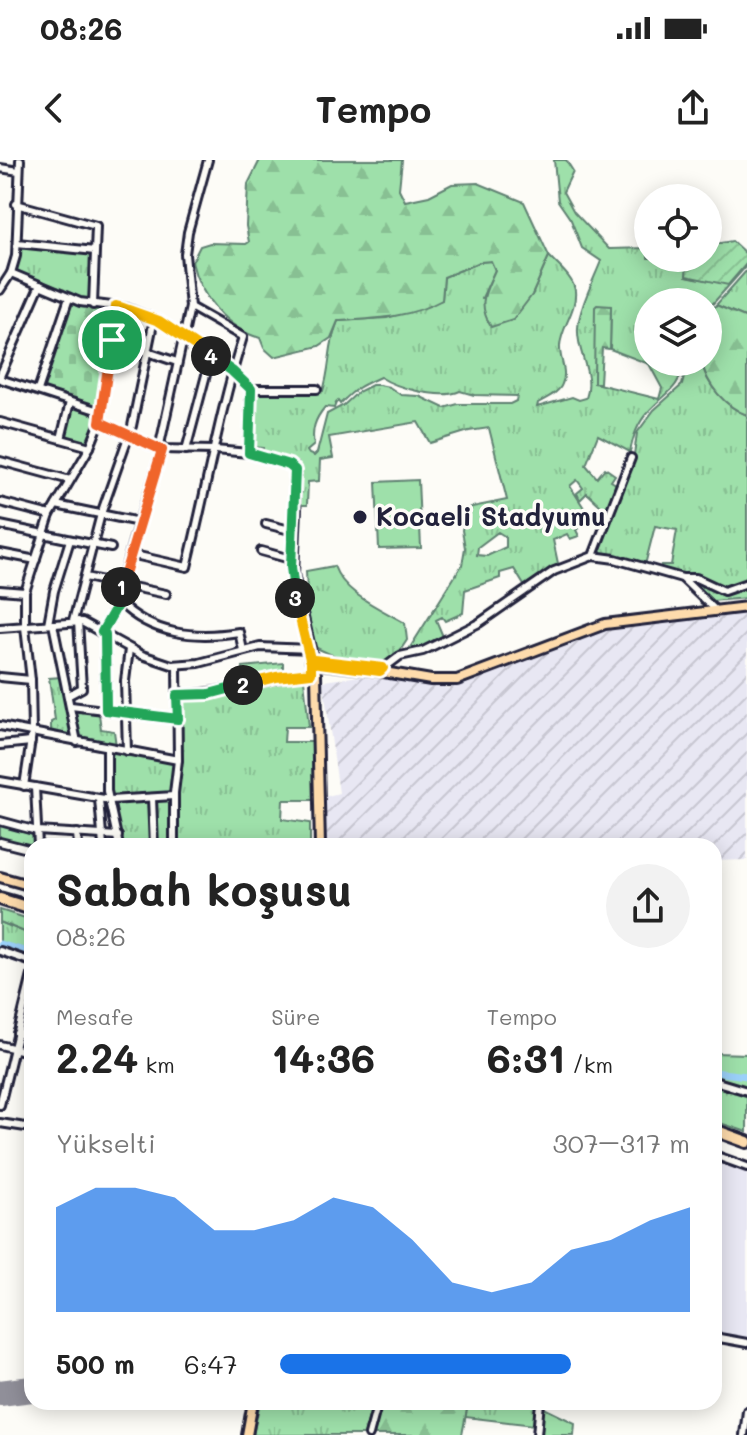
<!DOCTYPE html>
<html lang="tr">
<meta charset="utf-8">
<style>
:root{--surface:#fff;--page:#f2f2f2;--text:#222;--muted:#767676;--accent:#1a73e8}
body{margin:0;font-family:Mali,sans-serif;background:var(--page);color:var(--text);height:100vh;display:flex;flex-direction:column;font-size:30px;white-space:nowrap}
*{box-sizing:border-box;margin:0}
p{font-size:26px;color:var(--muted)}
.icon{flex:none;width:44px;height:44px;fill:none;stroke:currentColor;stroke-width:2;stroke-linecap:round;stroke-linejoin:round}
.map{position:relative;flex:1;overflow:hidden}
.details{position:absolute;left:24px;top:678px;width:698px;height:572px;display:flex;flex-direction:column;background:var(--surface);border-radius:24px;box-shadow:0 4px 20px #0003}
.details>*{flex:none}
.buttons{position:absolute;left:634px;top:24px;display:grid;gap:16px}
.buttons a{display:grid;place-items:center;width:88px;height:88px;border-radius:50%;background:var(--surface);box-shadow:0 4px 20px #0003;font-size:40px}
.pin{position:absolute;display:grid;place-items:center;width:68px;height:68px;color:#fff;margin:-34px;border:4px solid #fff;border-radius:50%;box-shadow:0 2px 8px #0007}
.km{position:absolute;width:40px;height:40px;margin:-20px;border-radius:50%;background:#222;color:#fff;font-size:22px;line-height:40px;text-align:center}
.round{display:grid;place-items:center;flex:none;width:84px;height:84px;border-radius:42px;background:var(--page)}
.head{display:flex;align-items:center;justify-content:space-between;height:136px;padding:0 32px}
h1{font-size:44px;font-weight:700;line-height:60px}
.figures{display:grid;grid-template-columns:repeat(3,1fr);gap:12px;height:136px;padding:8px 32px}
.figures div{display:grid;align-content:center}
.figures b{font-size:40px;font-weight:700}
.figures small{font-size:22px;font-weight:400}
.figures p{font-size:22px}
.chart{height:224px;padding:16px 32px}
.chart p{display:flex;justify-content:space-between}
.chart svg{width:100%;height:144px;margin-top:8px;fill:var(--accent);opacity:.7}
ul{padding:0 32px;list-style:none;font-size:26px}
li{display:grid;grid-template-columns:128px 96px 1fr;align-items:center;height:60px}
li i{height:20px;border-radius:10px;background:var(--accent)}
.status{display:flex;justify-content:space-between;align-items:center;height:56px;padding:0 40px;background:var(--surface);direction:ltr}
.status svg{height:22px;fill:currentColor}
header{display:flex;justify-content:space-between;align-items:center;height:104px;padding:0 32px;background:var(--surface);font-size:36px;font-weight:700}
.map>svg:first-child{display:block}
</style>
<div class="status"><b>08:26</b><svg viewBox="0 0 49 12"><path d="M0 12V9h3v3zM5 12V6h3v6zM10 12V3h3v9zM15 12V0h3v12zM26 1h20v11H26zM47 4h2v5h-2z"/></svg></div>
<header><svg class="icon" aria-label="back" viewBox="0 0 24 24"><path d="M15 5l-7 7 7 7"/></svg>Tempo<svg class="icon" aria-label="share" viewBox="0 0 24 24"><path d="M12 15V3M7 8l5-5 5 5M5 13v7h14v-7"/></svg></header>
<div class="map">
<svg width="747" height="1275" viewBox="0 0 747 1275">
<defs>
<pattern id="industrial-furrows" width="10" height="10" patternUnits="userSpaceOnUse" patternTransform="scale(2)"><rect width="10" height="10" fill="#e8e7f3"/><path d="M-1 1l2-2M0 10L10 0M9 11l2-2" fill="none" stroke="#c7c6d1"/></pattern>
<pattern id="grass-tufts" width="24" height="20" patternUnits="userSpaceOnUse" patternTransform="scale(2)"><rect width="24" height="20" fill="#9ee0aa"/><path d="M3 7l-1-3M5 7V3M7 7l1-3M15 17l-1-3M17 17v-4M19 17l1-3" fill="none" stroke="#88c093"/></pattern>
<pattern id="forest-firs" width="22" height="20" patternUnits="userSpaceOnUse" patternTransform="scale(2)"><rect width="22" height="20" fill="#9ee0aa"/><path d="M5 1l3.5 6h-7zM16 11l3.5 6h-7z" fill="#88c093"/></pattern>
<pattern id="cemetery-stones" width="16" height="16" patternUnits="userSpaceOnUse" patternTransform="scale(2)"><rect width="16" height="16" fill="#9ee0aa"/><path d="M2 7V4a2 2 0 0 1 4 0v3zM10 15v-3a2 2 0 0 1 4 0v3z" fill="#88c093"/></pattern>
<pattern id="garden-furrows" width="10" height="10" patternUnits="userSpaceOnUse" patternTransform="scale(2)"><rect width="10" height="10" fill="#9ee0aa"/><path d="M-1 1l2-2M0 10L10 0M9 11l2-2" fill="none" stroke="#88c093"/></pattern>
</defs>
<rect width="100%" height="100%" fill="#fdfcf7"/>
<filter id="ink" filterUnits="userSpaceOnUse"><feTurbulence type="fractalNoise" baseFrequency=".0125" numOctaves="2"/><feDisplacementMap in="SourceGraphic" scale="16" xChannelSelector="R" yChannelSelector="G"/><feConvolveMatrix kernelMatrix="1 2 1 2 8 2 1 2 1" color-interpolation-filters="sRGB"/></filter>
<g filter="url(#ink)">
<polygon fill="#e8e7f3" points="714,1002 747,1012 747,1179 714,1173"/>
<polygon fill="url(#industrial-furrows)" points="747,450 747,700 714,701 714,686 324,686 324,637 339,633 323,521 376,514 449,528 608,465"/>
<g fill="url(#grass-tufts)" stroke="#608172" stroke-width="2" fill-rule="evenodd">
<path d="M554,0H566L573,11L563,32L574,52L609,89L648,88V98H687V116L728,124L747,105L708,149V142H648V202H684C679,231 666,232 648,252C637,264 633,277 630,292L598,275L586,305L597,318L605,308L615,315L611,321L619,326L607,360L599,352L601,346L587,333L580,340L577,333L583,328L577,320L570,326L586,351L580,355L584,364L576,370L579,376L570,379L567,374L553,380L559,408L527,430L514,409L500,413V418L465,430L463,453L445,461L442,457L436,460L444,479L406,494L462,405L465,388L462,370L467,348L507,340L489,268L469,271L430,283L418,262L329,277L333,298L320,300L319,321L308,322L307,345H300V339H297L298,303L254,292L263,290V288L252,287L254,234L255,231H323C331,207 328,184 338,161L387,158L442,140L444,117L480,102L491,101L495,110L482,138L532,135L549,96C557,105 574,118 575,131C577,150 561,168 560,186C559,199 568,211 562,224C559,233 546,238 538,243L537,247L572,237L579,240L586,238C595,214 576,192 578,168C579,149 594,119 601,101L582,88L571,60L558,41ZM597,146H611L610,189L649,204L662,228L659,239L594,223ZM380,217C397,228 441,240 460,231L474,235L517,236L516,241L510,244H458L444,248L419,236L401,235L389,227L379,225H372L358,232L344,245L327,254L317,293L314,296L309,294L307,291L314,285C311,270 315,259 325,247L334,248L336,243L338,241L340,244C356,228 358,227 380,217ZM498,372L506,377V387L487,396L477,395L478,387Z"/>
<polygon points="20,85 93,93 90,140 66,134 16,113"/>
<polygon points="747,110 747,158 716,145"/>
<path d="M688,202H702C706,225 726,247 747,255V419C721,435 716,420 692,415C681,413 671,412 660,410L661,405H671L677,370L655,366L645,405L599,393L598,388L634,295L637,273L654,250L682,225Z"/>
<path d="M334,406C344,434 381,449 405,463L407,480C401,489 395,501 384,503C361,508 332,496 313,486L302,445L307,432L306,411Z"/>
<polygon points="695,420 719,431 747,424 747,438 712,441 692,421"/>
<polygon points="61,517 74,577 51,572 51,562 55,560 49,518"/>
<polygon points="293,517 304,520 309,567 285,567 284,582 314,582 316,640 283,640 282,659 310,663 310,686 177,686 180,540 184,537 209,537"/>
<polygon points="74,550 99,554 101,569 114,571 116,586 79,578"/>
<polygon points="114,590 173,603 175,610 169,633 110,636 109,607"/>
<polygon points="170,639 172,686 156,686 155,641"/>
<polygon points="150,640 151,686 122,686 113,643"/>
<polygon points="0,664 35,674 36,686 32,686 32,689 0,681"/>
<polygon points="0,762 32,775 32,791 0,782"/>
<polygon points="714,893 747,894 747,972 714,961"/>
<polygon points="260,1242 373,1242 364,1275 253,1275"/>
<polygon points="456,1242 536,1242 534,1265 465,1257 468,1245"/>
</g>
<g fill="url(#forest-firs)" stroke="#608172" stroke-width="2">
<path d="M260,0H402L399,29L405,41L429,36L452,24L478,23L524,42L549,96L532,135L513,160L491,167C477,143 485,133 495,110L491,101L480,102L444,117L442,140C410,158 374,159 338,161L331,178L319,186L274,197L264,188L260,178C227,169 199,135 192,102L200,86L210,83L246,84L249,82L246,66L248,24Z"/>
<polygon points="597,145 611,146 610,189 602,188 600,223 594,223 595,147"/>
<path d="M716,145L747,158V255C726,247 706,225 702,202H708V156Z"/>
<polygon points="0,750 32,760 32,775 0,762"/>
<polygon points="382,1242 456,1242 468,1244 462,1275 374,1275"/>
</g>
<path fill="url(#cemetery-stones)" stroke="#608172" stroke-width="2" d="M71,140C82,146 101,144 110,153V164L102,191L100,247L41,228Z"/>
<g fill="#9ee0aa" stroke="#608172" stroke-width="2">
<polygon points="73,245 97,255 88,282 64,276"/>
<polygon points="418,320 421,388 379,389 376,322"/>
<polygon points="283,503 283,514 244,522 243,507"/>
<polygon points="542,1247 575,1263 574,1275 539,1275"/>
</g>
<polygon fill="url(#garden-furrows)" stroke="#608172" stroke-width="2" points="732,81 747,95 747,103 728,125 686,116 687,98 708,98 708,85"/>
<g fill="none" stroke-linecap="round" stroke-linejoin="round">
<g stroke="#9bd0f9" stroke-width="7">
<polyline points="0,784 32,793"/>
<polyline points="714,912 747,916"/>
</g>
<polyline stroke="#908f99" stroke-width="26" points="0,1233 32,1229"/>
<defs>
<g id="minor">
<polyline points="0,8 19,11"/>
<polyline points="16,44 96,66 93,145"/>
<polyline points="17,83 95,91"/>
<polyline points="11,113 80,142 127,148 159,161 232,211 251,229 249,293"/>
<polyline points="0,130 11,113 16,96 20,0"/>
<polyline points="112,180 177,202"/>
<polyline points="0,216 40,125"/>
<polyline points="0,219 102,252"/>
<polyline points="251,229 317,229"/>
<polyline points="38,230 69,138"/>
<polyline points="0,262 90,287"/>
<polyline points="100,262 159,289 215,290 249,293 289,305 295,310 295,349"/>
<polyline points="61,279 70,242"/>
<polyline points="159,289 190,147 185,94 188,72 208,0"/>
<path d="M162,290L133,381L119,432V442C152,475 194,479 239,472L243,490"/>
<polyline points="186,290 211,196"/>
<polyline points="0,301 70,320"/>
<polyline points="0,342 50,355"/>
<polyline points="56,345 139,362"/>
<polyline points="266,364 294,371"/>
<polyline points="0,365 111,388"/>
<polyline points="261,391 294,400"/>
<polyline points="0,393 36,400"/>
<path d="M130,394L187,407C206,331 219,253 243,177L190,147"/>
<polyline points="593,396 615,399 682,418 715,450"/>
<polyline points="85,417 166,434"/>
<polyline points="682,418 696,418 724,431 747,423"/>
<polyline points="0,430 25,432"/>
<polyline points="73,461 101,354 132,266 154,159"/>
<polyline points="48,464 54,431 70,380"/>
<polyline points="53,464 77,582"/>
<polyline points="0,468 82,462 142,495 172,505 199,503 260,487 311,489"/>
<polyline points="102,472 119,442"/>
<polyline points="105,474 106,550"/>
<polyline points="380,511 400,496 423,491 479,463 554,411 593,396 631,298"/>
<polyline points="0,517 31,520"/>
<polyline points="69,535 82,528 78,461"/>
<path d="M177,535C223,534 266,517 311,513"/>
<polyline points="71,546 178,559"/>
<polyline points="0,566 178,600"/>
<polyline points="0,585 31,582"/>
<polyline points="107,588 107,631 119,686"/>
<polyline points="127,591 125,521 129,489"/>
<polyline points="0,621 110,640 174,636"/>
<polyline points="24,626 32,573 31,520 25,467 25,432 50,355 90,287 100,262 116,146"/>
<polyline points="35,627 38,686"/>
<polyline points="152,638 154,686"/>
<polyline points="99,639 103,686"/>
<polyline points="0,661 37,671 118,676"/>
<polyline points="77,673 78,686"/>
<polyline points="0,682 32,690"/>
<polyline points="174,686 174,633 178,600 177,505"/>
<polyline points="0,791 32,802"/>
<polyline points="17,873 32,877"/>
<polyline points="0,885 32,893"/>
<polyline points="714,921 747,931"/>
<polyline points="0,945 32,815"/>
<polyline points="0,963 32,968"/>
<polyline points="714,995 747,1007"/>
<polyline points="714,1177 747,1183"/>
<polyline points="369,1275 378,1242"/>
<polyline points="537,1275 540,1242"/>
<polyline points="744,1275 747,1251"/>
</g>
<g id="major">
<polyline points="296,349 293,414 316,514 320,686"/>
<polyline points="310,499 314,503 378,511 431,520 457,520 605,464 747,447"/>
<polyline points="0,717 32,726"/>
<polyline points="247,1275 253,1242"/>
</g>
<g id="highway">
<polyline points="0,739 32,749"/>
<polyline points="714,970 747,982"/>
</g>
</defs>
<use href="#minor" stroke="#22223b" stroke-width="12"/>
<use href="#major" stroke="#22223b" stroke-width="14"/>
<use href="#highway" stroke="#22223b" stroke-width="16"/>
<use href="#minor" stroke="#fdfcf7" stroke-width="6"/>
<use href="#major" stroke="#fedbac" stroke-width="8"/>
<use href="#highway" stroke="#fedbac" stroke-width="10"/>
<polyline stroke="#22223b" stroke-width="2" points="0,731 32,740"/>
</g>
</g>
<g fill="none" stroke-linecap="round" stroke-linejoin="round" filter="url(#ink)">
<defs>
<polyline id="split-1" points="112,180 100,262 162,290 121,427"/>
<polyline id="split-2" points="121,427 119,442 102,472 105,474 106,550 178,559 177,535 209,534 243,525"/>
<polyline id="split-3" points="243,525 276,517 311,513 311,501 314,500 383,508 380,511 312,502 310,499 295,438"/>
<polyline id="split-4" points="211,196 232,211 251,229 249,293 289,305 295,310 291,407 295,438"/>
<polyline id="split-5" points="112,180 116,146 120,147 159,161 211,196"/>
</defs>
<use href="#split-1" stroke="#fff" stroke-width="16"/>
<use href="#split-2" stroke="#fff" stroke-width="16"/>
<use href="#split-3" stroke="#fff" stroke-width="16"/>
<use href="#split-4" stroke="#fff" stroke-width="16"/>
<use href="#split-5" stroke="#fff" stroke-width="16"/>
<use href="#split-1" stroke="#f0652b" stroke-width="10"/>
<use href="#split-2" stroke="#22a559" stroke-width="10"/>
<use href="#split-3" stroke="#f5b400" stroke-width="10"/>
<use href="#split-4" stroke="#22a559" stroke-width="10"/>
<use href="#split-5" stroke="#f5b400" stroke-width="10"/>
</g>
<circle fill="#22223b" stroke="#fdfcf7" stroke-width="3" cx="360" cy="357" r="8"/>
<g text-anchor="middle" stroke-width="7" stroke-linejoin="round" paint-order="stroke">
<g font-size="26" font-weight="bold" fill="#22223b" stroke="#fdfcf7" text-anchor="start">
<text x="376" y="366">Kocaeli Stadyumu</text>
</g>
</g>
</svg>
<div class="buttons">
<a><svg class="icon" aria-label="locate" viewBox="0 0 24 24"><circle cx="12" cy="12" r="6"/><path d="M12 2v4M12 18v4M2 12h4M18 12h4"/></svg></a>
<a><svg class="icon" aria-label="layers" viewBox="0 0 24 24"><path d="M12 4l9 5-9 5-9-5zM3 14l9 5 9-5"/></svg></a>
</div>
<div class="pin" style="left:112px;top:180px;background:#1e9e55"><svg class="icon" aria-label="arrive" viewBox="0 0 24 24"><path d="M6 21V4h12l-3 4 3 4H6"/></svg></div>
<b class="km" style="left:121px;top:427px">1</b>
<b class="km" style="left:243px;top:525px">2</b>
<b class="km" style="left:295px;top:438px">3</b>
<b class="km" style="left:211px;top:196px">4</b>
<section class="details">
<div class="head"><div><h1>Sabah koşusu</h1><p>08:26</p></div><a class="round"><svg class="icon" aria-label="share" viewBox="0 0 24 24"><path d="M12 15V3M7 8l5-5 5 5M5 13v7h14v-7"/></svg></a></div>
<div class="figures">
<div><p>Mesafe</p><b>2.24<small> km</small></b></div>
<div><p>Süre</p><b>14:36</b></div>
<div><p>Tempo</p><b>6:31<small> /km</small></b></div>
</div>
<div class="chart"><p><span>Yükselti</span>307–317 m</p>
<svg viewBox="0 0 160 44" preserveAspectRatio="none"><path d="M0 44V12L10 6L20 6L30 9L40 19L50 19L60 16L70 9L80 12L90 22L100 35L110 38L120 35L130 25L140 22L150 16L160 12V44z"/></svg>
</div>
<ul>
<li><b>500 m</b>6:47<i style="width:71%"></i></li>
</ul>
</section>
</div>
